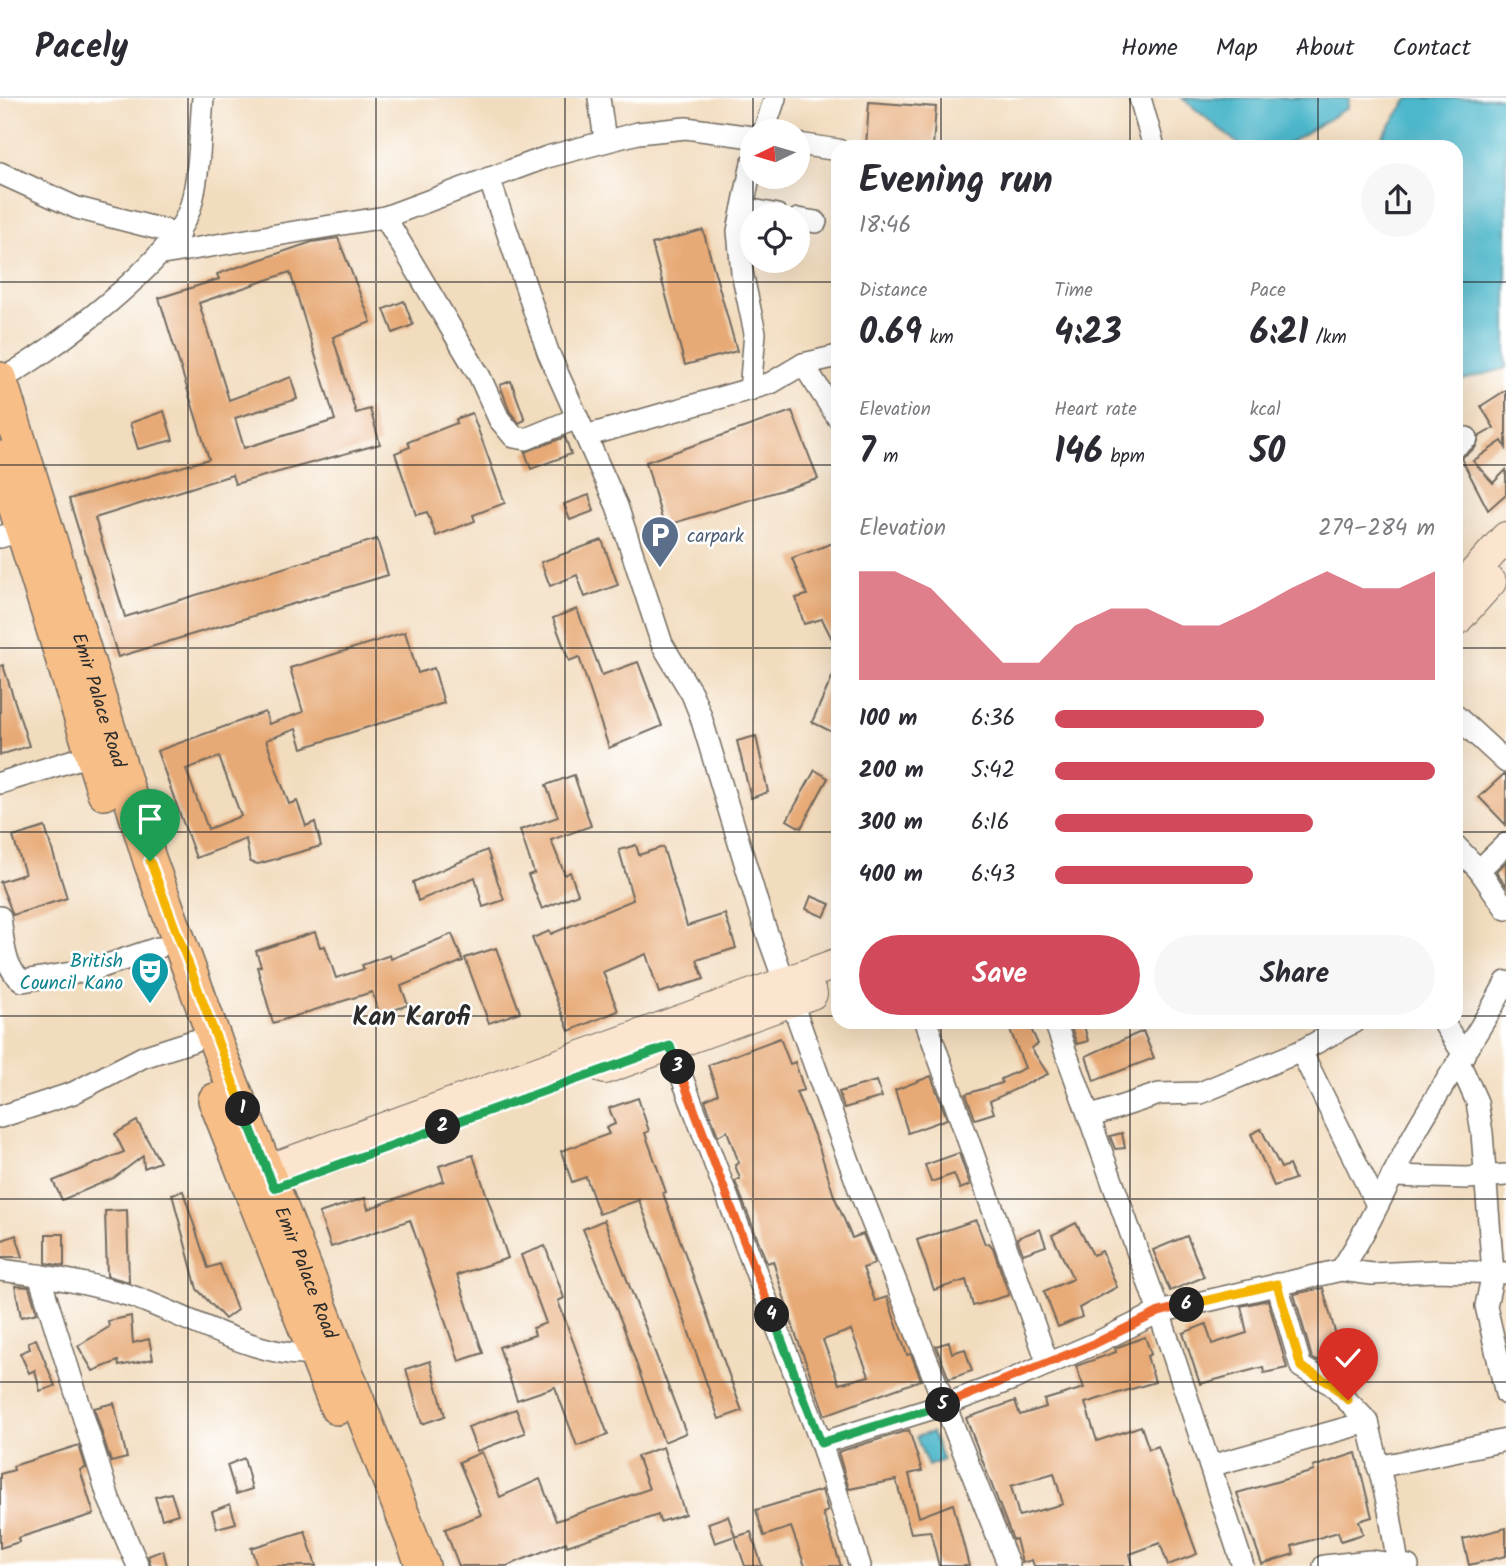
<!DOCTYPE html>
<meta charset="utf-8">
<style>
:root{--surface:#fff;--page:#f7f7f7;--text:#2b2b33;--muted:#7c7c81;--line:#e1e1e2;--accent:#d1495b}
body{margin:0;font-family:Kalam,sans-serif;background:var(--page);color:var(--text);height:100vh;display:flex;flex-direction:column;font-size:26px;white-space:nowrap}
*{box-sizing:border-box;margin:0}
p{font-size:23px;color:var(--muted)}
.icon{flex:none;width:38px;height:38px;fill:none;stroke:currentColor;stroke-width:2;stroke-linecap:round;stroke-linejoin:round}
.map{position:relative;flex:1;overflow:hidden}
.side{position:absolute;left:831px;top:42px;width:632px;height:889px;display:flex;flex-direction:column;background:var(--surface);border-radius:21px;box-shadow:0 7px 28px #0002}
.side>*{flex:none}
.needle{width:46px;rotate:265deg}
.fabs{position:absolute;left:740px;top:21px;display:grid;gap:14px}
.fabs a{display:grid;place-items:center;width:70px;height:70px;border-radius:50%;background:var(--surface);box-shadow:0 7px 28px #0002;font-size:35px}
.pin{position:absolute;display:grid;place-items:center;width:60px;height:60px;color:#fff;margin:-72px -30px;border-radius:50% 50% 50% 0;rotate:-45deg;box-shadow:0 0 7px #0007}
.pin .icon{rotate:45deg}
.km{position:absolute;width:35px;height:35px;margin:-18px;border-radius:50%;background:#222;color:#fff;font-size:19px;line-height:35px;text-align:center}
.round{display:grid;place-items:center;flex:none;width:74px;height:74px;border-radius:37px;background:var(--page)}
.headline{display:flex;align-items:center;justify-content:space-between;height:119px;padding:0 28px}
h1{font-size:38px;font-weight:600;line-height:52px}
.metrics{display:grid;grid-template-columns:repeat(3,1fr);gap:10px;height:119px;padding:7px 28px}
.metrics div{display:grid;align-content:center}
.metrics b{font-size:35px;font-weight:600}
.metrics small{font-size:19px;font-weight:400}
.metrics p{font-size:19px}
.chart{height:196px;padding:14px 28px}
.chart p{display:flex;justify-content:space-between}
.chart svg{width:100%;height:126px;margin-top:7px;fill:var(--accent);opacity:.7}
.primary-button{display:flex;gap:14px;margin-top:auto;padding:14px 28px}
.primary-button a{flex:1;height:80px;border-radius:42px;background:var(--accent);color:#fff;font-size:28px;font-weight:600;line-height:80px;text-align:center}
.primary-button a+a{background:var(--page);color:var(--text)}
ul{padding:0 28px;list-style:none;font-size:23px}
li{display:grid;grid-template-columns:112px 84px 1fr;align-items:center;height:52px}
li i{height:18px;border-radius:9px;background:var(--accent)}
header{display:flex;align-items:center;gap:42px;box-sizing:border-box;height:98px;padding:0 35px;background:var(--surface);border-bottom:2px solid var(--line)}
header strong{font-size:33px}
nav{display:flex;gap:38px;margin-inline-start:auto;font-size:24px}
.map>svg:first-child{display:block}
</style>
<header>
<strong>Pacely</strong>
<nav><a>Home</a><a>Map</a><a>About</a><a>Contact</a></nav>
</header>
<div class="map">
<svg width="1506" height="1468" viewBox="0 0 1506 1468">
<rect width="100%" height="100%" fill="#fff"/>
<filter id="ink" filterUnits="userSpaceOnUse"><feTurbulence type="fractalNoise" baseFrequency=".0143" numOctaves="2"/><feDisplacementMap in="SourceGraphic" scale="14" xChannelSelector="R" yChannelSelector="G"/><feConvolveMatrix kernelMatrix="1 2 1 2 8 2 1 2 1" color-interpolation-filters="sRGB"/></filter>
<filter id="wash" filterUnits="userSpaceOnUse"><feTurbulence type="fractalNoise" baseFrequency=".00686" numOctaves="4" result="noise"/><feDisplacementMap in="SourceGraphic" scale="28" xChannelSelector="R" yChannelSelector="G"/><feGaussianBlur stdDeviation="1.57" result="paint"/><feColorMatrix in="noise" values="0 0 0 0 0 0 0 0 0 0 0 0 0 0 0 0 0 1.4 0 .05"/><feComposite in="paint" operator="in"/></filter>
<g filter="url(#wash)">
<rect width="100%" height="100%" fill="#f2dcbe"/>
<g fill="#4eb7cb" stroke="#3c717b" stroke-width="2">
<polygon points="1182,0 1349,0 1347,10 1282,49 1242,49"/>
<polygon points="1409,0 1506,0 1506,270 1460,283 1456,281 1456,49 1375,49"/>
<polygon points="932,1334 943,1362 928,1368 916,1339"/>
</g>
<g id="blocks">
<g fill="#e7a974" fill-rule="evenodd">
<polygon points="869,4 936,9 933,49 866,49"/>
<polygon points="703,132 737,253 685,267 652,146"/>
<path d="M338,140L371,224L333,239L356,315L370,311L380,346L235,386L232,377L95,420L125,519L377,441L388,477L118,559L69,401L209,361L159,200L219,181L217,176L312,144ZM290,174L335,322L244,350L235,320L297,301L291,279L229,302L199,205Z"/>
<polygon points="404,203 413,227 393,235 384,211"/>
<polygon points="511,283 525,322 519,325 510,314 500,287"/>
<polygon points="1506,292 1506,350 1502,343 1473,363 1493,385 1506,372 1506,396 1488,412 1461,360 1475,350 1480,338 1494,330 1481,308"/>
<polygon points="164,313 173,342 138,351 130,325"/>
<polygon points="792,313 818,381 664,428 646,364"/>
<polygon points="472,315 505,405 473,417 475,423 436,438 427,414 416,417 395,355 410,349 408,344 457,325 456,321"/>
<polygon points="565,339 571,356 531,371 525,354"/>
<polygon points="589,397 594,413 570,422 564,406"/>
<polygon points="602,442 618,487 585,499 577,477 550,488 541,464"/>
<polygon points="833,445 838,459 838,553 822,521 804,526 796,500 807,497 792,460"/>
<polygon points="577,511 602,577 638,564 662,628 609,650 579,559 569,563 553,520"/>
<path d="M405,534L418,575L434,570L444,605L302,650L296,631L266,642L289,706L297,703L306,728L315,724L321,748L258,766L250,764L246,741L196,760L157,653L265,614L269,626L303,614L290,570ZM219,659L241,718L208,731L186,671Z"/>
<polygon points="838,566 838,637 812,624"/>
<polygon points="3,567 29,648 0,657 0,568"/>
<polygon points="756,638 768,694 751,700 737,643"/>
<polygon points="815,672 828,680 801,730 787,722"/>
<polygon points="574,677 591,728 551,742 565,777 570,774 578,796 542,811 528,777 534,775 520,732 558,719 546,687"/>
<polygon points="1503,677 1506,677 1506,727 1479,699"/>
<polygon points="45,729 67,800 13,817 0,784 25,776 13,739"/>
<polygon points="636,747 639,757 663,749 687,828 725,816 736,850 697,862 704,881 659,895 646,856 603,874 618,913 569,933 532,840 550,833 551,836 633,802 619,752"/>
<polygon points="487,752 504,802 483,809 475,779 418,803 413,784"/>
<polygon points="1506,764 1506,788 1496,774"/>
<polygon points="811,798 830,806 824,819 806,811"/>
<polygon points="315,834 320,849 325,848 336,880 364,871 362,867 390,857 391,861 452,836 463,863 401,888 408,907 380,917 372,894 273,925 257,869 261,868 256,853"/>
<polygon points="496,850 520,914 489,925 465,860"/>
<polygon points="1007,924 1028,924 1038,946 1031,950 1048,976 990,1003 994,1015 975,1021 966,996 1002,985 1001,981 1025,970"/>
<polygon points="1069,924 1083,924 1088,943 1077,946"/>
<polygon points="1143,933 1154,960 1094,983 1086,958"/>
<path d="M780,940L790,966L795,964L804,992L796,994L819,1049L834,1098L852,1140L863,1136L872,1158L874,1166L863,1170L875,1203L887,1199L907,1257L911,1256L921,1282L825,1317L793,1229L773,1163L767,1165L735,1083L740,1081L735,1067L739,1065L727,1033L718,1038L705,1002L718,996L708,967ZM851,1232L869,1278L839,1286L823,1242Z"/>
<polygon points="931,978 947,1021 908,1035 895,992"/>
<polygon points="876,983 882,999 844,1010 839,994"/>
<polygon points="638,1000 649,1033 645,1035 666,1094 663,1095 742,1313 719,1321 678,1203 639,1102 599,1116 586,1079 572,1084 561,1053 609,1036 606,1030 615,1026 609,1010"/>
<polygon points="137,1023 160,1064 144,1070 143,1058 114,1080 62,1102 53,1083 124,1054 115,1036"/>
<polygon points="1261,1031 1281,1070 1289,1067 1295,1081 1274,1088 1251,1036"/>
<polygon points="1122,1035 1125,1050 1115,1051 1110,1038"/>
<polygon points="959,1055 970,1087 960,1091 954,1076 931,1084 925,1067"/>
<polygon points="473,1057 508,1160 457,1177 483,1255 459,1263 410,1122 331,1149 319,1115 365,1100 368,1111 444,1083 439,1068"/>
<polygon points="183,1093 208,1170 220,1166 237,1212 225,1221 197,1191 172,1096"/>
<polygon points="127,1112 129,1184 107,1178 105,1113"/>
<polygon points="604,1122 686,1335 664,1344 622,1225 583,1131"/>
<polygon points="976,1122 985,1146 989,1145 993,1150 1009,1197 973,1208 966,1182 934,1192 917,1142"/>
<polygon points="1076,1125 1093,1157 1102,1153 1117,1189 1079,1210 1082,1219 1058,1229 1044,1193 1073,1181 1052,1137"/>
<polygon points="1040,1131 1046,1148 1023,1156 1017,1140"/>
<polygon points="46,1136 64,1136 64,1168 46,1165"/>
<polygon points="16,1137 23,1159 0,1159 0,1143"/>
<polygon points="1187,1138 1204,1179 1170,1193 1153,1152"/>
<polygon points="545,1148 564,1200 558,1203 608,1337 577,1348 555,1289 517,1302 499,1249 535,1237 533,1230 546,1225 521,1157"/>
<polygon points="15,1188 29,1189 37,1215 21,1219"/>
<polygon points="1323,1190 1341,1256 1317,1263 1312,1260 1294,1196"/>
<polygon points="1268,1202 1287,1270 1264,1275 1263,1269 1200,1286 1183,1235 1206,1226 1212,1246 1247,1235 1241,1208"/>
<polygon points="131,1218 133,1245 149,1241 153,1261 119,1268 118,1263 93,1273 78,1248 109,1229 108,1223"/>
<path d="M1145,1239L1151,1256L1147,1258L1155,1284L1085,1305L1097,1343L1141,1328L1149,1351L1158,1348L1197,1456L1168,1467L1160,1445L1130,1456L1133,1468H1034L1032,1462L1022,1465L1016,1441L1013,1442L966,1320L1015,1303L1020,1317L1046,1309L1044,1302L1084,1290L1076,1268L1116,1254L1115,1250ZM1054,1375L1063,1406L1019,1418L1011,1388Z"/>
<polygon points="36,1241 55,1288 40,1293 35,1272 29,1275 20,1255 30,1251 28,1244"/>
<polygon points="949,1244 952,1255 965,1251 972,1273 949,1281 936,1248"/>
<polygon points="430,1263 445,1318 422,1326 406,1271"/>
<polygon points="114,1305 127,1360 111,1364 94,1310"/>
<polygon points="516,1311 525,1335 477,1353 468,1329"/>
<polygon points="909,1332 922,1373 909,1376 919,1419 953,1406 969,1468 939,1468 930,1433 911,1435 896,1382 849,1391 838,1354"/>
<polygon points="79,1347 86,1370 80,1372 94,1416 18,1440 19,1444 0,1450 0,1376 14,1372 13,1368"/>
<polygon points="663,1349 685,1416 660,1424 658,1417 567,1448 566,1444 507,1468 459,1468 445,1431 481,1417 459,1364 482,1354 500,1399 540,1381 556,1423 649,1391 637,1358"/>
<polygon points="1356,1355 1372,1419 1359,1423 1363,1436 1341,1443 1338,1434 1292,1448 1294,1456 1262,1466 1237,1395 1314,1373 1313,1369"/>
<polygon points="244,1360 252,1391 236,1396 227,1367"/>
<polygon points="822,1392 828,1413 823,1415 841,1468 805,1468 791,1429 764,1438 756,1412"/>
<polygon points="171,1395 178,1416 162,1421 155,1399"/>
<polygon points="230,1406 236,1425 217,1430 212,1413"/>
<polygon points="728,1418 735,1438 715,1445 708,1425"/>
<polygon points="1506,1430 1506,1458 1469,1467 1463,1441"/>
<polygon points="305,1433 316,1468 257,1468 251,1450"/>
<polygon points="751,1434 762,1468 745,1468 735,1439"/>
<polygon points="163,1452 167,1468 151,1468 148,1458"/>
</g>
</g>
</g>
<g filter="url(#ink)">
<use href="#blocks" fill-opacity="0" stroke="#71695e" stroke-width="2"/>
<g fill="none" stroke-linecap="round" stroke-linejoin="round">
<defs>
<g id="street">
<polyline points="599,0 605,42"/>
<polyline points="1140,0 1154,49"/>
<polyline points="764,33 775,0"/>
<polyline points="798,46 838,52"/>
<polyline points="0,75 77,110 179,136"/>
<polyline points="489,80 548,254 617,408 662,546 692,596 700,616 763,824 859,1091 1009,1468"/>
<polyline points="743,110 777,117"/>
<polyline points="385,119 480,279 499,321 514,339 526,341 577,320"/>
<polyline points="798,121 816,124"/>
<polyline points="163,156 385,119 547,59 638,35 686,30 752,39"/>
<polyline points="803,266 838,320"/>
<path d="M0,282C50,255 177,160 191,107C200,74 200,34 203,0"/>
<polyline points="750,292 755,235 742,174 738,133 752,65"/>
<polyline points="586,338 771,285 803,266 838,258"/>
<polyline points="1456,348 1467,340"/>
<polyline points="0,439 22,433"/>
<polyline points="1456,618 1506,664"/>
<polyline points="0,685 90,657"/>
<polyline points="1456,748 1479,772 1506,811"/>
<polyline points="1479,772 1506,746"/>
<path d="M0,819C3,839 3,871 23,883L95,871L158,850"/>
<polyline points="926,924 1048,1266"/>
<polyline points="1055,924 1159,1214 1243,1468"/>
<polyline points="1443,924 1464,957"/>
<polyline points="670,948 821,1345 860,1468"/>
<polyline points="1301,953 1377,1107"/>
<polyline points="1459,964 1477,1004 1482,1035 1493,1175 1486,1208 1506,1296"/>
<polyline points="0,1019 73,995 143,959 193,943"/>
<polyline points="1089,1019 1159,996 1200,995 1301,953 1354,924"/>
<polyline points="1392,1078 1467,1080 1506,1077"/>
<path d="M0,1172C44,1177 89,1185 131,1198C177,1213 279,1272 323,1252"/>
<path d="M1341,1172C1371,1127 1391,1077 1417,1031C1445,981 1480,935 1506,884"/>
<polyline points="39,1177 109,1401 138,1468"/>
<polyline points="1277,1186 1301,1269 1331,1286 1368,1324 1389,1412 1398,1466"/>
<polyline points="821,1345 944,1307 1013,1281 1094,1246 1159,1214 1341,1172 1372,1176 1434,1173 1506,1175"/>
<polyline points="1210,1368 1368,1324"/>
<polyline points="1378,1369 1506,1342"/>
<polyline points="1324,1468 1370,1463 1408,1468"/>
</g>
<g id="secondary">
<polyline points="1456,495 1506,439"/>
<polyline points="1456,523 1491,484"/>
<polyline points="605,971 812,896"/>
<polyline points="245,1080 838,865"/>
</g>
<g id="primary">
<path id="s1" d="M0,281L150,763L216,945L423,1468"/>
<polyline points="0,360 104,695"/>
<polyline points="215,1002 337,1310"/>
</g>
</defs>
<use href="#street" stroke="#71695e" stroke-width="24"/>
<use href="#secondary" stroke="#71695e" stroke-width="32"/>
<use href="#primary" stroke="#71695e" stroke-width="36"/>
<use href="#street" stroke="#fff" stroke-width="21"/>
<use href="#secondary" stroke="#fce5cf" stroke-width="30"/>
<use href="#primary" stroke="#f7be88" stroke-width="33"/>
</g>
</g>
<g fill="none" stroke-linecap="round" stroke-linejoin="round" filter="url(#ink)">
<defs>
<polyline id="split-1" points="150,763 243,1011"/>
<polyline id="split-2" points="243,1011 274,1090 443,1029"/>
<polyline id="split-3" points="443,1029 670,948 678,969"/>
<polyline id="split-4" points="678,969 772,1217"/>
<polyline id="split-5" points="772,1217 821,1345 943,1307"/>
<polyline id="split-6" points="943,1307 1094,1246 1159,1214 1187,1207"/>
<polyline id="split-7" points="1187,1207 1277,1186 1301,1269 1331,1286 1348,1302"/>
</defs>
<use href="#split-1" stroke="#fff" stroke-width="14"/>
<use href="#split-2" stroke="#fff" stroke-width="14"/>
<use href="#split-3" stroke="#fff" stroke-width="14"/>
<use href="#split-4" stroke="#fff" stroke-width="14"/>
<use href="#split-5" stroke="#fff" stroke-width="14"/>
<use href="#split-6" stroke="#fff" stroke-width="14"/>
<use href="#split-7" stroke="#fff" stroke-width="14"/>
<use href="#split-1" stroke="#f5b400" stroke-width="9"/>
<use href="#split-2" stroke="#22a559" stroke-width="9"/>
<use href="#split-3" stroke="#22a559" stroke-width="9"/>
<use href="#split-4" stroke="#f0652b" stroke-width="9"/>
<use href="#split-5" stroke="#22a559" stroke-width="9"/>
<use href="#split-6" stroke="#f0652b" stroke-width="9"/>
<use href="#split-7" stroke="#f5b400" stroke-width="9"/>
</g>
<path fill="none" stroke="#2b2b2b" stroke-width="2" stroke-opacity="0.55" d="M188,0V1468M376,0V1468M565,0V1468M753,0V33M941,0V49M1130,0V49M1318,0V49M753,79V117M753,163V1468M0,184H838M1456,184H1506M0,367H838M1456,367H1506M0,550H838M1456,550H1506M0,734H838M1456,734H1506M0,918H838M1456,918H1506M941,924V1468M1130,924V1468M1318,924V1468M0,1101H1506M0,1284H1506"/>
<defs>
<symbol id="parking-pin" viewBox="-11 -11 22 30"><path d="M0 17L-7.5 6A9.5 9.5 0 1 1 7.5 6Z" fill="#5c6f8a" stroke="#fff"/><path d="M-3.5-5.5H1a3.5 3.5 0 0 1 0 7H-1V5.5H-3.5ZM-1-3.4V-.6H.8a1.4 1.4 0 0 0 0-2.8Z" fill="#fff"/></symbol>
<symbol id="theatre-pin" viewBox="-11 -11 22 30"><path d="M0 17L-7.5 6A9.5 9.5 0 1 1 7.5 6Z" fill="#0f9aa8" stroke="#fff"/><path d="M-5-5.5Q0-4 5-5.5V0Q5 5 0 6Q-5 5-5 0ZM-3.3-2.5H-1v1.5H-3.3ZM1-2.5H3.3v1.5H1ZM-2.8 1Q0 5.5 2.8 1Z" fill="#fff"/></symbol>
</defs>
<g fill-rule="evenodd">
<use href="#parking-pin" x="638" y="415" width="44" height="60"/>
<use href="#theatre-pin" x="128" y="851" width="44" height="60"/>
</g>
<g text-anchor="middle" stroke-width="5" stroke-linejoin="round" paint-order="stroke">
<g font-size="19" fill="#4e5e75" stroke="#fff" text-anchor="start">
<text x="687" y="444">carpark</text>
</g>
<g font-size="19" fill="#2b2b2b" stroke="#fff">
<text dy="7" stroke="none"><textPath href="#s1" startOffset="336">Emir Palace Road</textPath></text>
<text dy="7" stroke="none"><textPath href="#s1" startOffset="945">Emir Palace Road</textPath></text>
</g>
<g font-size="19" fill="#0d838f" stroke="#fff" text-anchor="end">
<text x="123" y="869">British<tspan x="123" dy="22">Council Kano</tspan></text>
</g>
<g font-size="26" font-weight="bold" fill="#2b2b2b" stroke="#fff">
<text x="411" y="927">Kan Karofi</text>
</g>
</g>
</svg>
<div class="fabs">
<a><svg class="needle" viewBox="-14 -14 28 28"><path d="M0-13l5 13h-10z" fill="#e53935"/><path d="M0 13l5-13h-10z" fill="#7c7c81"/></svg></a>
<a><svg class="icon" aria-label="locate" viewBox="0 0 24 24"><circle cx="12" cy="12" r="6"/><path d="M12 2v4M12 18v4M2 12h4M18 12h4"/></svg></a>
</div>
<div class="pin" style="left:150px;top:763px;background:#1e9e55"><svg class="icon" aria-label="arrive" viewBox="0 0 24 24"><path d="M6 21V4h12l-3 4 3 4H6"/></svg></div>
<div class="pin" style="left:1348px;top:1302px;background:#d93025"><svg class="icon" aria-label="check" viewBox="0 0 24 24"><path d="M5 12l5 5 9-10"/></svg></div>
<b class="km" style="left:243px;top:1011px">1</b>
<b class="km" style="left:443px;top:1029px">2</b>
<b class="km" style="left:678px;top:969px">3</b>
<b class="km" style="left:772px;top:1217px">4</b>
<b class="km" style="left:943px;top:1307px">5</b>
<b class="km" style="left:1187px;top:1207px">6</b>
<section class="side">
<div class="headline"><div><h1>Evening run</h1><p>18:46</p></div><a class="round"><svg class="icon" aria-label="share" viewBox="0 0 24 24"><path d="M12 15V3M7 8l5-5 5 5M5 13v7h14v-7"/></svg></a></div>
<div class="metrics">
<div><p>Distance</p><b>0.69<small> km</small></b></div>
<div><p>Time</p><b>4:23</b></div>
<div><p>Pace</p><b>6:21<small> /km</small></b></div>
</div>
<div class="metrics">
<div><p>Elevation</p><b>7<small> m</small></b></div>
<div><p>Heart rate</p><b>146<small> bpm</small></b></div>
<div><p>kcal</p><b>50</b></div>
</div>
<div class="chart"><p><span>Elevation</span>279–284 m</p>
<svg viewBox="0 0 160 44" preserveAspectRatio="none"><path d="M0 44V6L10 6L20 12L30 25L40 38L50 38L60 25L70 19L80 19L90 25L100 25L110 19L120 12L130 6L140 12L150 12L160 6V44z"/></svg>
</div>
<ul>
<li><b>100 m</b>6:36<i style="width:55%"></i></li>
<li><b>200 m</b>5:42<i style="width:100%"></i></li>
<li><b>300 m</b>6:16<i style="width:68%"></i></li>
<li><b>400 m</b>6:43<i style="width:52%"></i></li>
</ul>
<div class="primary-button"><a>Save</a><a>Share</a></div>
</section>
</div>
